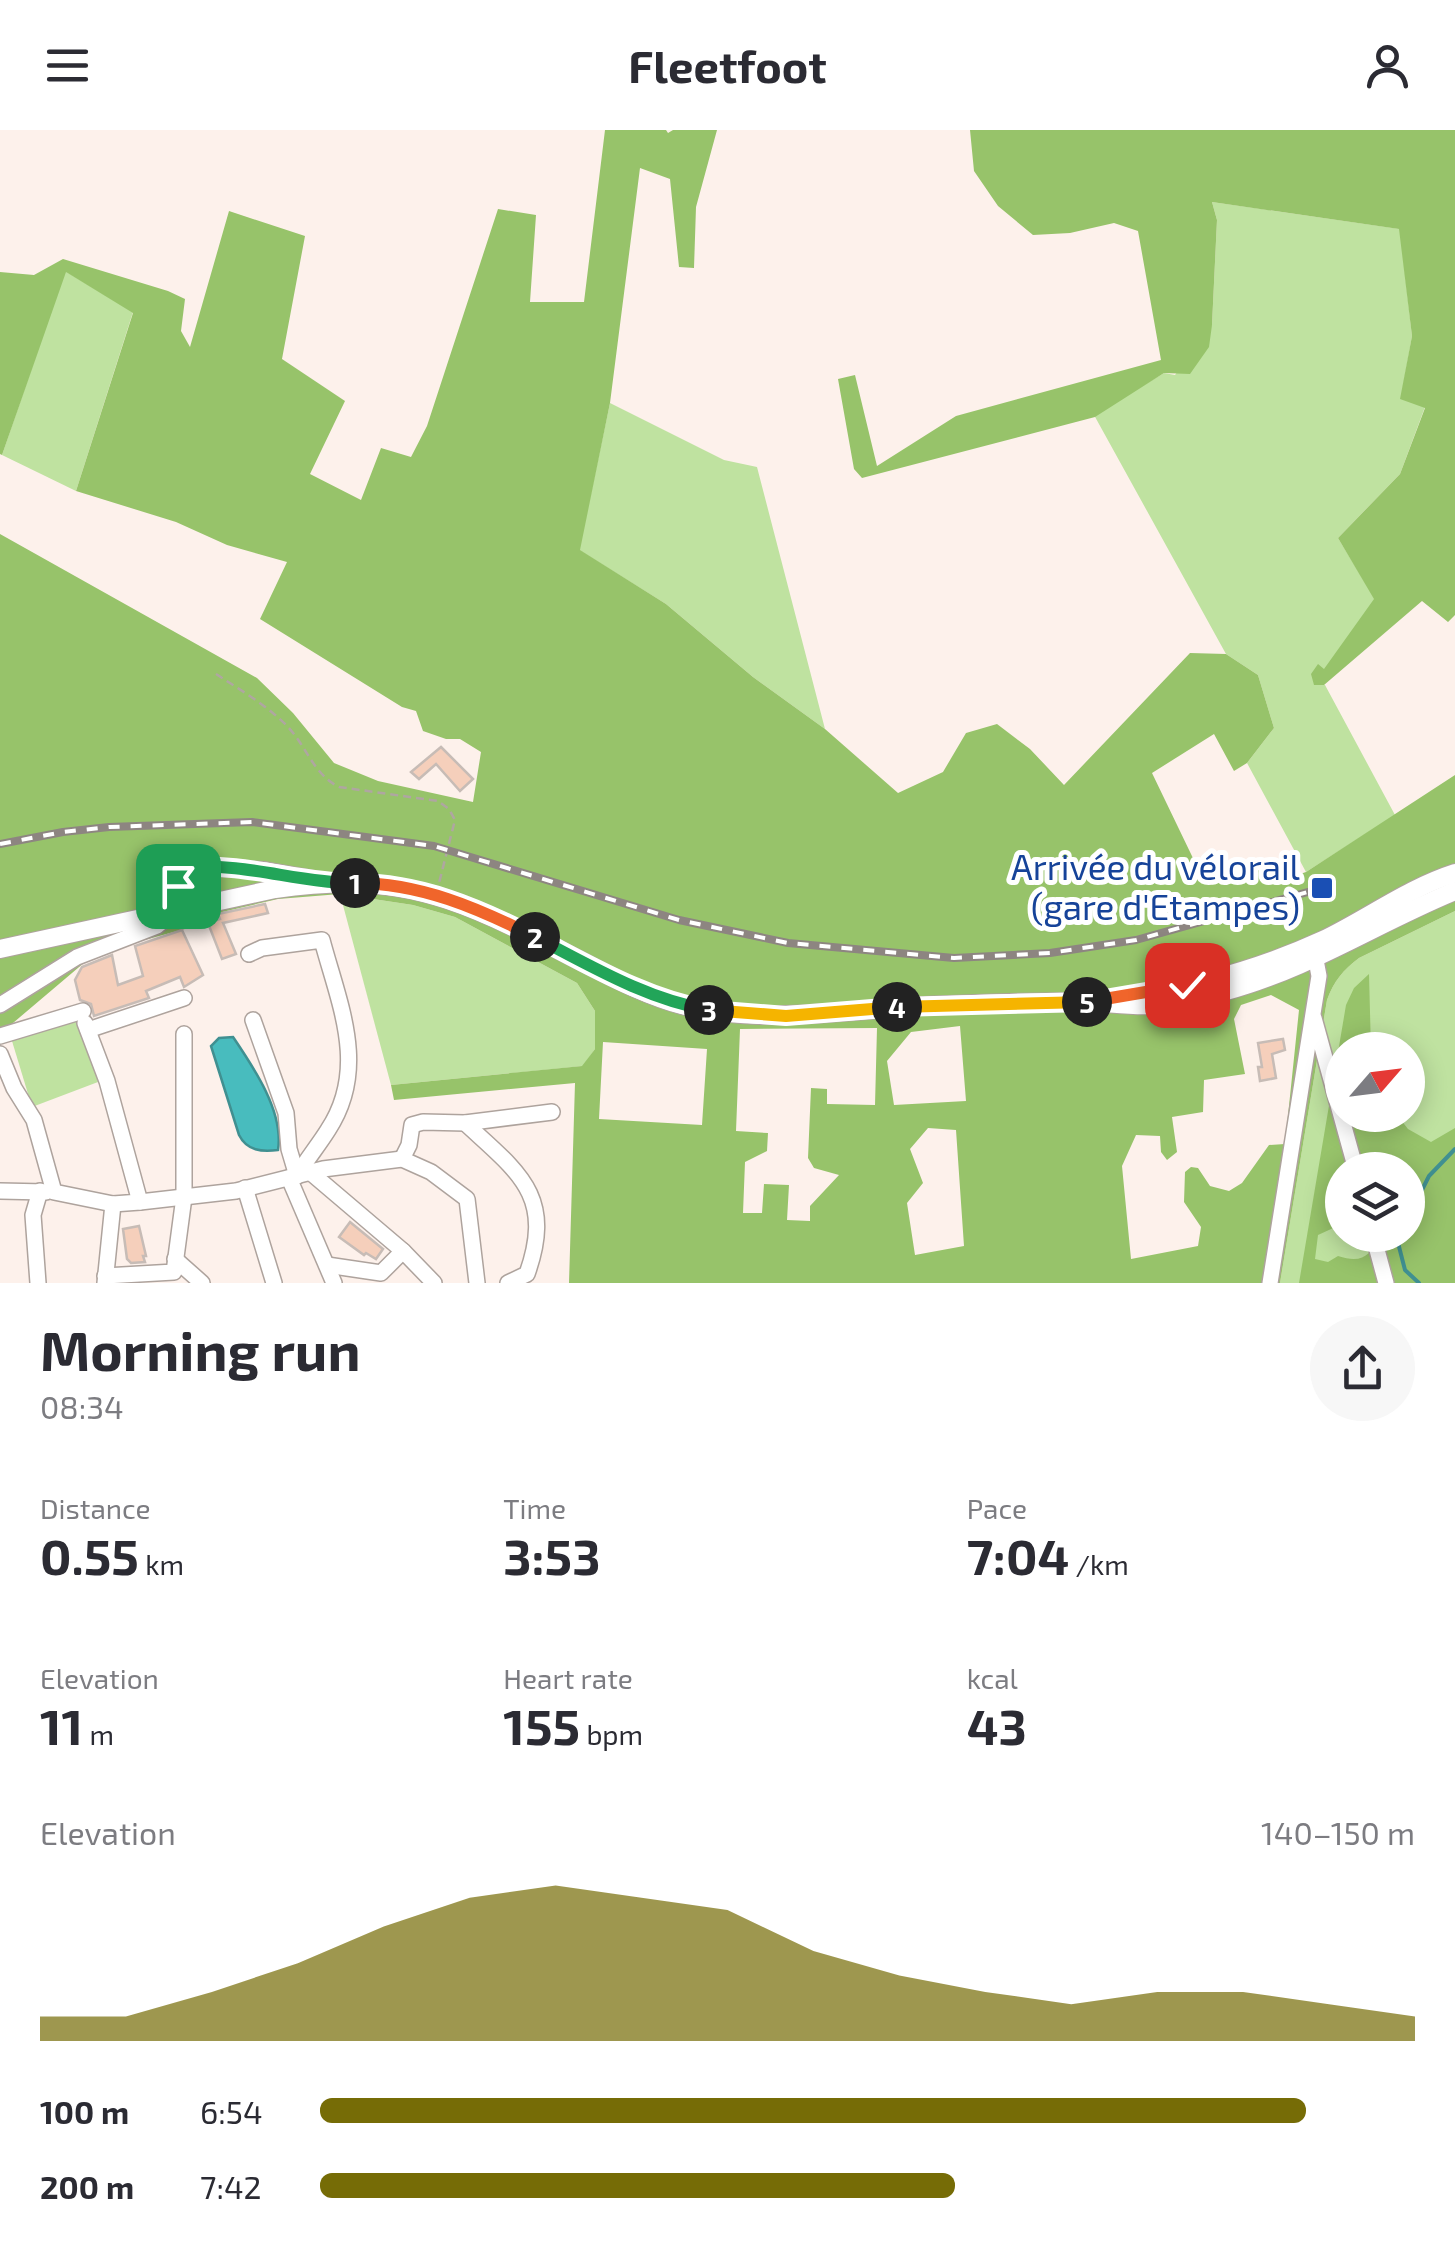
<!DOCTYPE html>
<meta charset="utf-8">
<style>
:root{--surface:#fff;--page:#f7f7f7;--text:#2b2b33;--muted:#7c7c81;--accent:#766c06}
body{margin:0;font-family:"Exo 2",sans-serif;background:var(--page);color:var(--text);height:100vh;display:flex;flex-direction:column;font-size:38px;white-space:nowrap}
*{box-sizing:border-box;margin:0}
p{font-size:32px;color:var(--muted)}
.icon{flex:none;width:55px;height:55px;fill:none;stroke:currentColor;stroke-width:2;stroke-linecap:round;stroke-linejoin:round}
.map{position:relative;height:1153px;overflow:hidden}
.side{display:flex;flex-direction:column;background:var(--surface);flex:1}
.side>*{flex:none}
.needle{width:65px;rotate:62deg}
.controls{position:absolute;left:1325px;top:902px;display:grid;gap:20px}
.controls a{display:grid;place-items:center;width:100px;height:100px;border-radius:50%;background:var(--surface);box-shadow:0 5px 25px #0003;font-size:50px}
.pin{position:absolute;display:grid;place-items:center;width:85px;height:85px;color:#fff;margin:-42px;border-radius:20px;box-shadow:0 5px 15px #0006}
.km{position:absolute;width:50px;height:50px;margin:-25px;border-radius:50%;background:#222;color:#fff;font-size:28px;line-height:50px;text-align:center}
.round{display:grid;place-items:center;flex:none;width:105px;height:105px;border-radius:52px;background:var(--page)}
.summary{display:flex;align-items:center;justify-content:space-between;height:170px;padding:0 40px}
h1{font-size:55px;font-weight:700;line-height:75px}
.stats{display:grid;grid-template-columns:repeat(3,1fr);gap:15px;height:170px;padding:10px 40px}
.stats div{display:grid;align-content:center}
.stats b{font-size:50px;font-weight:700}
.stats small{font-size:28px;font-weight:400}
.stats p{font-size:28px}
.chart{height:280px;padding:20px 40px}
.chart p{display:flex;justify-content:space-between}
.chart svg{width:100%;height:180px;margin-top:10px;fill:var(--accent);opacity:.7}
ul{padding:0 40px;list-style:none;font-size:32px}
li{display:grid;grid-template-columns:160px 120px 1fr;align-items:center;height:75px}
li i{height:25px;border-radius:12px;background:var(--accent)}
header{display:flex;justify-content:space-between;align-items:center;height:130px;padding:0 40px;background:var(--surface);font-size:45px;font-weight:700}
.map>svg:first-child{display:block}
</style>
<header><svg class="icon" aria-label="menu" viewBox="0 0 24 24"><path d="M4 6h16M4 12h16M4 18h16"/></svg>Fleetfoot<svg class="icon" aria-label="person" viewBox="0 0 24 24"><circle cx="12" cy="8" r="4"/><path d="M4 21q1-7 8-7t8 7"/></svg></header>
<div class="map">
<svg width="1455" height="1153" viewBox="0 0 1455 1153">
<rect width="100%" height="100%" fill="#fdf1eb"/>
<g fill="#bfe2a0" fill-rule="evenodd">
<polygon points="1212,72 1400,99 1412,206 1401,268 1425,277 1400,344 1338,408 1375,469 1314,555 1325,555 1395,685 1306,742 1247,633 1274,598 1258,545 1226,524 1094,285 1164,243 1175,245 1212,195 1217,90"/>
<polygon points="65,141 133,182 76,361 2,325"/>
<polygon points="610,273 724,330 757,337 825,599 753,547 666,474 579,420"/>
<polygon points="340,764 413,775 455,787 577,853 595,881 595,919 583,936 391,955"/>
<path d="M1455,781V1153H1280L1327,870C1334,851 1343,840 1359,828ZM1342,920H1408V985H1342ZM1342,1040H1408V1105H1342Z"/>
<polygon points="79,889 98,952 32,977 12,911"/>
</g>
<g fill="#97c36a" fill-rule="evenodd">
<path d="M605,0H666L668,3L673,0H717L696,77L694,138L679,137L670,49L640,38L610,273L580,420L666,474L753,547L825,599L898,663L943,642L966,603L997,594L1030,619L1064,655L1190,523L1226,524L1258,545L1274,598L1247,633L1234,641L1214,604L1152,643L1204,751L1264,729L1279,751L1306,742L1455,645V781L1359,828C1343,840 1334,851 1327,870L1280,1153H569L575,953L394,970L391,955L582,936L595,919V881L577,853L455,787L413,775L340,764L278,769L218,783V790L89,825L85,832L0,904V404L257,548L293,583L334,633L378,651L473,672L481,622L460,609H446L423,601L416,581L402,577L260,489L287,432L227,415L176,392L76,361L133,183L66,142L2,325L0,324V142L34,145L63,129L168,161L185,169L181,201L190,217L229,81L305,106L282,229L345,271L310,344L361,370L381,318L411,327L427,296L498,79L536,85L530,172H584ZM1271,865L1299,880L1285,1014L1269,1015L1242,1053L1229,1061L1210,1056L1198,1038L1191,1037L1185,1042L1184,1072L1201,1097L1198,1116L1131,1129L1122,1036L1136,1005L1160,1006L1161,1022L1167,1030L1177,1022L1172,987L1203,982L1204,950L1245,944L1234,889L1241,875ZM960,896L966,971L894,975L887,931L911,902ZM877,898L875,975L827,974V959L811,958L808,1028L814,1038L839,1045L810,1076V1091L787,1090L789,1055L764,1054L762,1083H743L745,1032L767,1021L768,1003L736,1001L740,899ZM603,912L707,919L702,995L599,989ZM928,998L956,1000L964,1116L915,1125L907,1073L923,1053L910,1019Z"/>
<polygon points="970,0 1455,0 1455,485 1448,492 1422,471 1324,555 1314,555 1311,544 1318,534 1324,539 1374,469 1338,408 1400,344 1425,278 1400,269 1412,206 1399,99 1212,72 1217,90 1212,195 1209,217 1190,244 1164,243 1095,287 862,348 854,339 838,249 855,245 877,336 956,286 1161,230 1138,101 1114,93 1070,103 1033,105 998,76 974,41"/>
<path d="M1369,844L1371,920H1342V985H1397L1408,999L1431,1012L1455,998V1153H1299L1346,875L1354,858ZM1342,1040H1408V1105H1381C1370,1126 1362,1134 1338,1126L1328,1132L1315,1129L1318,1105L1342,1094Z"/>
</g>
<path fill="#48bcbe" stroke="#409091" stroke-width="2.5" d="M233,907C254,938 284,982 278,1020C262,1022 247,1021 239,1005L211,916L219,908Z"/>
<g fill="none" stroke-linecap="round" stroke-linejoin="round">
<g stroke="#409091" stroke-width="4">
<polyline points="1408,1072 1419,1066 1429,1046 1455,1019"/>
<polyline points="1396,1105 1405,1140 1419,1153"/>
</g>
</g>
<g fill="#f5cfbb" stroke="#c7bcb6" stroke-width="2.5">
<polygon points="441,617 473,649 460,661 436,634 419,649 411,642"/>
<polygon points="265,774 268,783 223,793 236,824 222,829 208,793 220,789 218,784"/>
<polygon points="182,800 203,845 184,857 180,847 146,861 149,868 94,886 91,874 80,870 75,850 82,837 112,825 118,855 143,846 135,816"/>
<polygon points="1283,909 1285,920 1272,924 1276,948 1260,951 1258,937 1262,937 1258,913"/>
<polygon points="350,1092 383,1119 376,1129 366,1123 364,1125 339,1107"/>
<polygon points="139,1096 146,1126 143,1126 145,1132 131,1133 127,1129 123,1099"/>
</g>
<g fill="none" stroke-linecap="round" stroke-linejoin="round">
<defs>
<g id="minor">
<polyline points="183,772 179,768 178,756 189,737 265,740 326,751"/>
<path d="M249,824L262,818L322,810C339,874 369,938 328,1000C318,1016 306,1030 297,1046"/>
<polyline points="0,875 77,827 157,796 175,781 179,768"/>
<polyline points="1314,888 1356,1040"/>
<polyline points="253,890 286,983 289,1019 297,1046"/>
<polyline points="88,900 184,868"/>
<polyline points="0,906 83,881"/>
<polyline points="0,924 14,958 34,990 54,1062 113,1074 140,1072 107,951 85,893"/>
<path d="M465,993C518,1042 555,1065 527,1144L508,1153"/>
<polyline points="402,1029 409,1015 412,995 423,992 465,993 552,982"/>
<polyline points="310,1042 403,1121"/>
<polyline points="289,1048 334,1153"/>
<polyline points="245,1058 274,1153"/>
<polyline points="0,1061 46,1062"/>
<polyline points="140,1072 236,1061 323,1039 402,1029 431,1042 467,1069 477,1153"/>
<polyline points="1373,1105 1386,1153"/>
<polyline points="175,1129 202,1153"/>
<polyline points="327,1135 381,1143 403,1121 434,1153"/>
<polyline points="105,1146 174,1142 184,1067 184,904"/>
<polyline points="38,1153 33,1085 40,1061"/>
<polyline points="105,1153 113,1074"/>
<polyline points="1270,1153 1319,846 1316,830 1319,819"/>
</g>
<g id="major">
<path d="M0,819L275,759C404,741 459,768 571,826C607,844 643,865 682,875C768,897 859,877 947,875C995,873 1043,872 1091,872C1111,873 1131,876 1151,875C1176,873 1202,867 1226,861C1308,839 1377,793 1455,761"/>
<path d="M1137,865C1201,855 1264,837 1323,810C1367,789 1408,758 1455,743"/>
</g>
</defs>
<use href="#minor" stroke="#aea39d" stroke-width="18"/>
<use href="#major" stroke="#aea39d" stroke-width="20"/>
<path stroke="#afa6a1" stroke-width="2.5" stroke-dasharray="8 5" stroke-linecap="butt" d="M216,544C240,560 267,575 288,597C307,617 313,644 339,657L438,671L449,679L455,690L439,753"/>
<use href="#minor" stroke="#fff" stroke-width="15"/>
<use href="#major" stroke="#fff" stroke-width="18"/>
<defs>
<polyline id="rail" points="0,714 63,702 109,697 252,692 434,716 679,790 788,813 954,828 1050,823 1136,810 1322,758"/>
</defs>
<use href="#rail" stroke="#8d8581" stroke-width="8"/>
<use href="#rail" stroke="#fff" stroke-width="4" stroke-dasharray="11" stroke-linecap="butt"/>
</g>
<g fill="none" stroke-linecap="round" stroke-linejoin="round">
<defs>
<path id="split-1" d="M178,756L189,737C246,733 300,753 355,753"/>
<path id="split-2" d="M355,753C420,753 478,778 535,807"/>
<path id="split-3" d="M535,807C591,836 646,869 709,880"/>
<polyline id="split-4" points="709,880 786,886 897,877"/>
<polyline id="split-5" points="897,877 1087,872"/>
<polyline id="split-6" points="1087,872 1187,855"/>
</defs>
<use href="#split-1" stroke="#fff" stroke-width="20"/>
<use href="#split-2" stroke="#fff" stroke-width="20"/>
<use href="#split-3" stroke="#fff" stroke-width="20"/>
<use href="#split-4" stroke="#fff" stroke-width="20"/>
<use href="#split-5" stroke="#fff" stroke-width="20"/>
<use href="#split-6" stroke="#fff" stroke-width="20"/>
<use href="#split-1" stroke="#22a559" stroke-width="12"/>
<use href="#split-2" stroke="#f0652b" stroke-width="12"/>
<use href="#split-3" stroke="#22a559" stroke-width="12"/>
<use href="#split-4" stroke="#f5b400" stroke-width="12"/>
<use href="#split-5" stroke="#f5b400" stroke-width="12"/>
<use href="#split-6" stroke="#f0652b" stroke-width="12"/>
</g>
<rect fill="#1a4fb4" stroke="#fff" stroke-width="4" x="1310" y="746" width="24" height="24" rx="5"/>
<g text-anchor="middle" stroke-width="10" stroke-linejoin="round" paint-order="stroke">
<g font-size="35" fill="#164399" stroke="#fff" text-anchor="end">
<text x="1300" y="750">Arrivée du vélorail<tspan x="1300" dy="40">(gare d'Etampes)</tspan></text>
</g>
</g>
</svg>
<div class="controls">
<a><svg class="needle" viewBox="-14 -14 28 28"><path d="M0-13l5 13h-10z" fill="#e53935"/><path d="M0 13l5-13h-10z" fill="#7c7c81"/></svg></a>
<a><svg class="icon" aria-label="layers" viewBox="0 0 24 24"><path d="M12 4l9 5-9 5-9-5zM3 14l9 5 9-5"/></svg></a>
</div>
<div class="pin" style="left:178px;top:756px;background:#1e9e55"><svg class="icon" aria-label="arrive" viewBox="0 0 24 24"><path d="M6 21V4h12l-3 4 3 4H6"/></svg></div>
<div class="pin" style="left:1187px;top:855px;background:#d93025"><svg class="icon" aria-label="check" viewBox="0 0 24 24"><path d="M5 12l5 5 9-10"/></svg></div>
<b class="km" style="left:355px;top:753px">1</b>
<b class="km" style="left:535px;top:807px">2</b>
<b class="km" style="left:709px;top:880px">3</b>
<b class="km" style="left:897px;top:877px">4</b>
<b class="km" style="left:1087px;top:872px">5</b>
</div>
<section class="side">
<div class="summary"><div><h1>Morning run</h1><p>08:34</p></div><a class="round"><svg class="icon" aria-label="share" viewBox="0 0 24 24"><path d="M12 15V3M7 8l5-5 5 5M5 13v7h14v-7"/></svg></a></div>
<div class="stats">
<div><p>Distance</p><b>0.55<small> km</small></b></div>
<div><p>Time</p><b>3:53</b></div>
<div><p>Pace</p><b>7:04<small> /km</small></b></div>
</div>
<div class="stats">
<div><p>Elevation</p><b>11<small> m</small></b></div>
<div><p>Heart rate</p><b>155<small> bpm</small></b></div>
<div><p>kcal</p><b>43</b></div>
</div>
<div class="chart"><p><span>Elevation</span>140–150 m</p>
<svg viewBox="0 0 160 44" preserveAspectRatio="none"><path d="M0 44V38L10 38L20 32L30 25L40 16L50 9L60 6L70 9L80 12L90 22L100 28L110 32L120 35L130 32L140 32L150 35L160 38V44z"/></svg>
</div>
<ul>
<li><b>100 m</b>6:54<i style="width:90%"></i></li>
<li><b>200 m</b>7:42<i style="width:58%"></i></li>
</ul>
</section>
